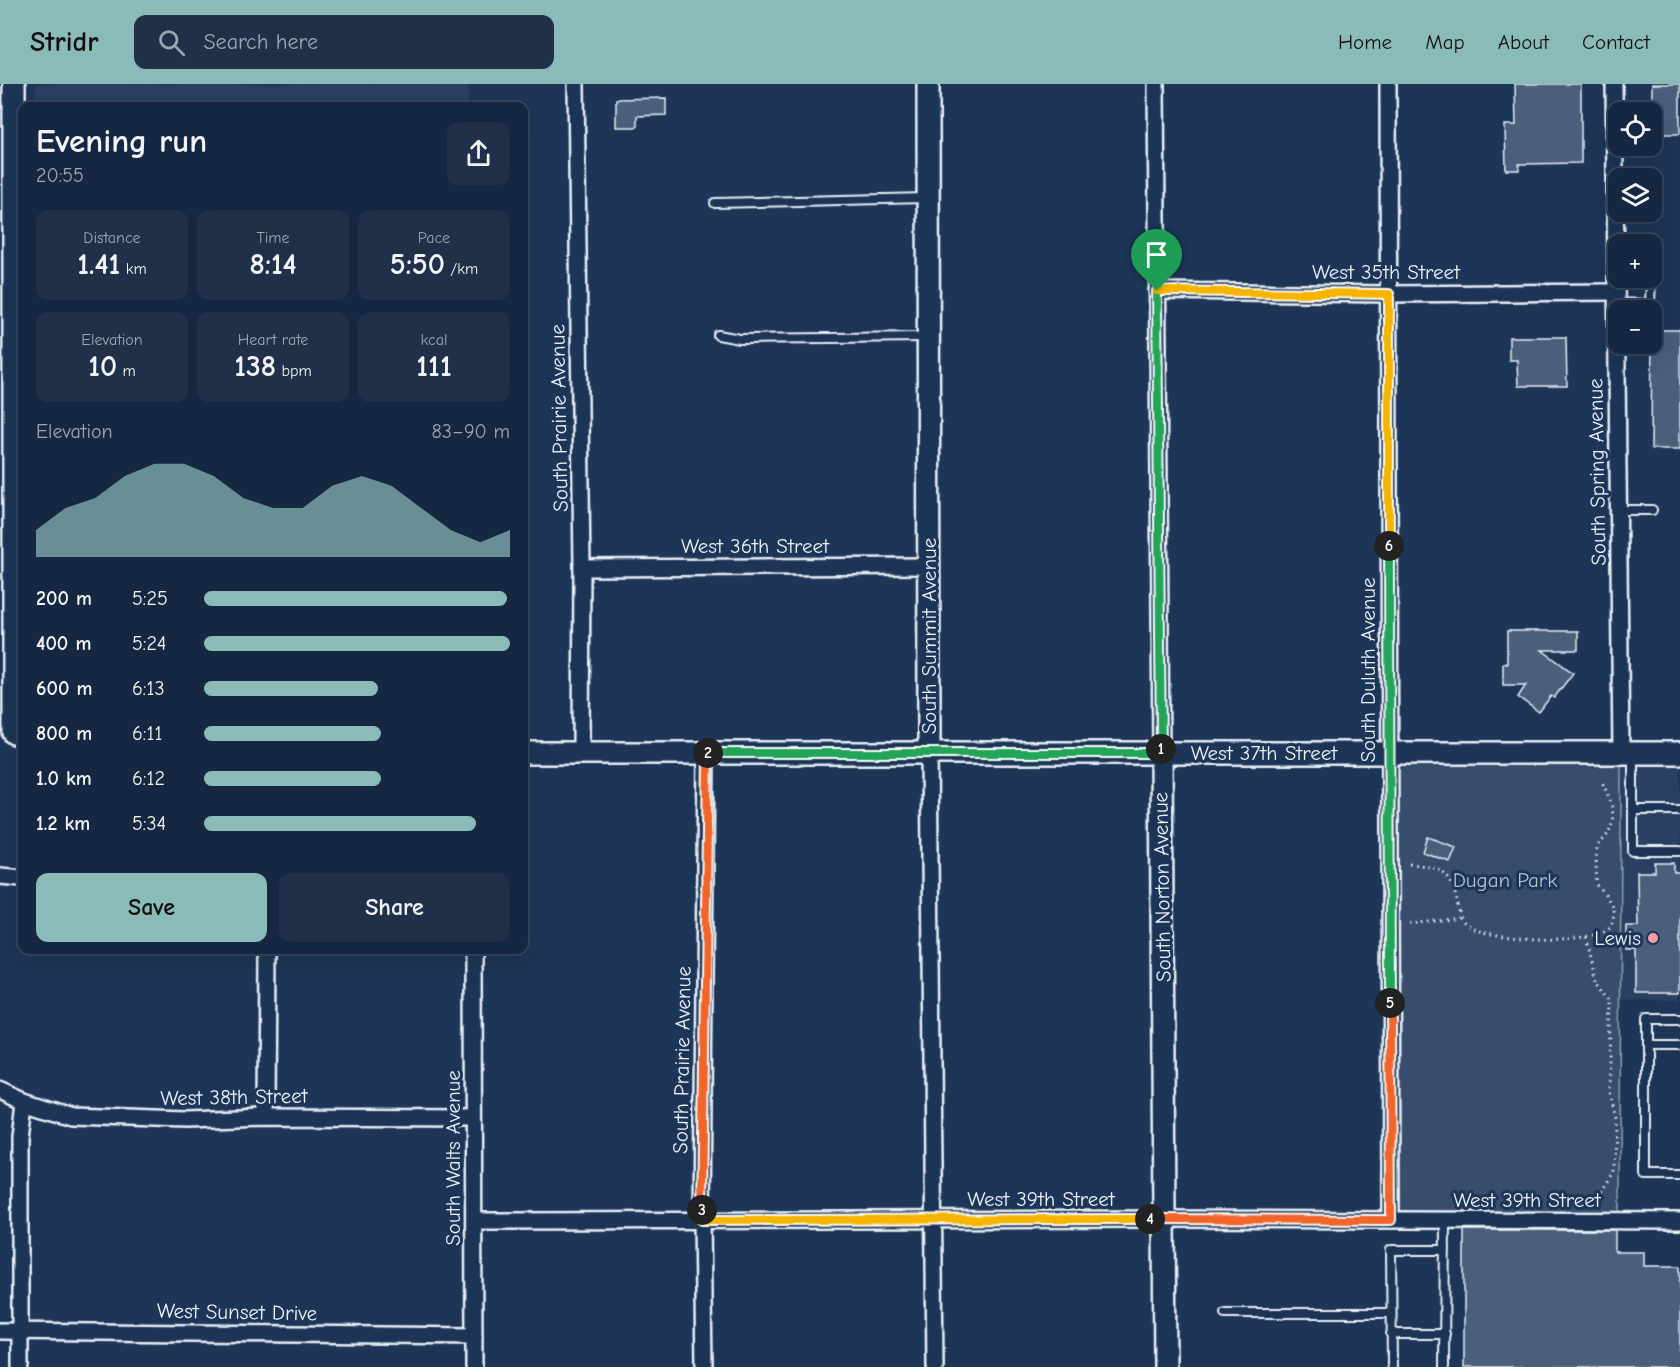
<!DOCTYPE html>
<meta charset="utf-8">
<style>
:root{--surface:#162841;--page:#1f3048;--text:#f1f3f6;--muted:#9ea6b1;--line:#35445a;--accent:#8bbbb9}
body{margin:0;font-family:"Comic Neue",sans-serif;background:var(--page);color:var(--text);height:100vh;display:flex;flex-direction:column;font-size:22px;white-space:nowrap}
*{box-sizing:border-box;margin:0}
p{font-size:20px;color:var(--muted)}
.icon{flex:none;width:33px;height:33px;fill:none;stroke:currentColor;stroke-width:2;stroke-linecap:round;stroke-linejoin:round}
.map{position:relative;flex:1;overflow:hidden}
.details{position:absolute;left:18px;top:18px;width:510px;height:852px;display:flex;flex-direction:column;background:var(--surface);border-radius:12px;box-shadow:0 6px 24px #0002,0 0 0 2px var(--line)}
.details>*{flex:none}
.fabs{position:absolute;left:1608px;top:18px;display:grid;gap:12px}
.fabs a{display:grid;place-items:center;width:54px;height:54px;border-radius:12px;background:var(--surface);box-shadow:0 6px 24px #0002,0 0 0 2px var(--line);font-size:30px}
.pin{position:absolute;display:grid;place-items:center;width:51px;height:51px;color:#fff;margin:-62px -26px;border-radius:50% 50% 50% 0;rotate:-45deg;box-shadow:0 0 6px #0007}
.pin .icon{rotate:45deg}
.km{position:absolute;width:30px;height:30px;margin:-15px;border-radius:50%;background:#222;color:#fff;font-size:16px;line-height:30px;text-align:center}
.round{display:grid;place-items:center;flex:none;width:63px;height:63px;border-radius:12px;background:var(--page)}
.headline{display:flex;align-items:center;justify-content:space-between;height:102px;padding:0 18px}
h1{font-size:33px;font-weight:700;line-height:45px}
.figures{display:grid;grid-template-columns:repeat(3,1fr);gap:9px;height:102px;padding:6px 18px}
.figures div{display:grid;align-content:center;border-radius:12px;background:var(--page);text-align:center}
.figures b{font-size:30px;font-weight:700}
.figures small{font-size:16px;font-weight:400}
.figures p{font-size:16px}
.chart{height:168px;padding:12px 18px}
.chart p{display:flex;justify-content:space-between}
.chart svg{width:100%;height:108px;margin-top:6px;fill:var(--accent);opacity:.7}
.primary-button{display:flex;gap:12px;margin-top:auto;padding:12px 18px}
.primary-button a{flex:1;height:69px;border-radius:12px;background:var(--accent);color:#111;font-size:24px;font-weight:700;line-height:69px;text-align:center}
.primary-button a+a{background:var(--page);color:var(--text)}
ul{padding:0 18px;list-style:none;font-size:20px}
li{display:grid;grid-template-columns:96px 72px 1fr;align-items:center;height:45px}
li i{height:15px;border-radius:8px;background:var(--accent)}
header{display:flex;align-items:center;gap:36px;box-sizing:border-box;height:84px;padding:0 30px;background:var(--accent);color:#111}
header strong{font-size:28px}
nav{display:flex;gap:33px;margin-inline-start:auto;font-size:21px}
.search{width:420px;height:54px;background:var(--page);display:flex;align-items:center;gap:15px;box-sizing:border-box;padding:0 21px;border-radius:12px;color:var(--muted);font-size:22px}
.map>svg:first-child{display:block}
</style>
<header>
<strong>Stridr</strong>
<div class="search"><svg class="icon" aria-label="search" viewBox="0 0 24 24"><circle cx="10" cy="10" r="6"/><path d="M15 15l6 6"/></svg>Search here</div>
<nav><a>Home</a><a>Map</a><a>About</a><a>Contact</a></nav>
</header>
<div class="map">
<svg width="1680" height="1283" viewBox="0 0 1680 1283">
<rect width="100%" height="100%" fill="#1d3557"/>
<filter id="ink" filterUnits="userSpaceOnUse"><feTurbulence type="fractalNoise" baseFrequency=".0167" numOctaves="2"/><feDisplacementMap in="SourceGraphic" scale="12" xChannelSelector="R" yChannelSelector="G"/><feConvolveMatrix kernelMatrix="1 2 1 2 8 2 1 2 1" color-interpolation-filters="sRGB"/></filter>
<g filter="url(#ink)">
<g fill="#2a4162">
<rect x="36" y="0" width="432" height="22"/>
<polygon points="1621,676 1680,677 1680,916 1621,916"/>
</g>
<polygon fill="#374d6c" stroke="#909fb2" stroke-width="1.5" points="1389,668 1621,668 1620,1137 1391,1136"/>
<g fill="#495e7a" stroke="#e8f1f8" stroke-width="1.5">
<polygon points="1515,0 1581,0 1581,79 1519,80 1519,86 1506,86 1505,41 1516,41"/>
<rect x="1652" y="0" width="28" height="50"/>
<polygon points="666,14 666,31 637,32 637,43 616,43 616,15"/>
<polygon points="1652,246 1680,246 1680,365 1651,365"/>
<polygon points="1509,253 1566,253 1567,302 1518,302 1517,276 1509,276"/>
<polygon points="1507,547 1578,547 1578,566 1542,566 1573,589 1554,614 1551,612 1539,628 1518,613 1526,601 1503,601 1503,579 1507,580"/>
<polygon points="1428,753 1456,763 1450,778 1423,768"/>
<polygon points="1655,779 1674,779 1674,789 1680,789 1680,909 1636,909 1636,866 1626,866 1626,842 1638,842 1637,788 1655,788"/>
<polygon points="1464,1146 1615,1146 1615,1168 1644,1168 1644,1182 1680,1182 1680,1283 1464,1283"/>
</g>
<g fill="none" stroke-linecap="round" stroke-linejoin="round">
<defs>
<g id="lane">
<polyline points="715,119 927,114"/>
<polyline points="1616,219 1650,220 1651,194"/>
<polyline points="718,251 740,255 927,253"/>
<polyline points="1618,426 1652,426"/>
<polyline points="1633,670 1633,726 1680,726"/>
<polyline points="1633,726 1633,767 1680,767"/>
<polyline points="1680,935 1646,935 1646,1091 1680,1091"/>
<polyline points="1646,961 1680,961"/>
<polyline points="1225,1229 1391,1229"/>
<polyline points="1391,1250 1445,1250"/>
<polyline points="1392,1283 1391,1166 1445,1166"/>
<polyline points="1444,1283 1445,1136"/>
</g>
<g id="street">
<polyline points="576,0 582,484 581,668"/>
<polyline points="1156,0 1161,669"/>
<polyline points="1388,0 1391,1136"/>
<polyline points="1614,0 1621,668"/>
<polyline points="1157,207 1388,210 1616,208"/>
<polyline points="582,484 929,482"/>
<polyline points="929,668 935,1283"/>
<polyline points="0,792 22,794"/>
<polyline points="473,866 474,1283"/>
<polyline points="0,1006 24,1017 71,1032 185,1036 266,1033 473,1034"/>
<polyline points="266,1033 267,866"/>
<polyline points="474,1137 1165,1135 1680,1137"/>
<polyline points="0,1247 474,1252"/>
<polyline points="20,1283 20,1053 24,1017"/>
<polyline points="704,1283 702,1136 706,669"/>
</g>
<g id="secondary">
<polyline points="14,0 14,649"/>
<polyline points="928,0 929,668"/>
<polyline points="524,669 1680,669"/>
<polyline points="1161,669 1165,1283"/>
</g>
</defs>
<use href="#lane" stroke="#e8f1f8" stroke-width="12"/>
<use href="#street" stroke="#e8f1f8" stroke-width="20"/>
<use href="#secondary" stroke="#e8f1f8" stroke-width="26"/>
<g stroke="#e8f1f8" stroke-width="3" stroke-dasharray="1.5 4.5" stroke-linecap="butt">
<path d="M1409,780C1447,783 1452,791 1459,827C1460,833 1462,839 1468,842C1486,856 1605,864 1612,839C1618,821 1605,813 1596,799C1597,791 1595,769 1598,762C1600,758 1605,755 1607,751C1618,732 1611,716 1602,698"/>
<polyline points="1410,840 1461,834"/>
<polyline points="1586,853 1597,895 1612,916 1609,1008 1615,1034 1614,1088 1603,1105 1601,1113"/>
</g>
<use href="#lane" stroke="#1d3557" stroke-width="8"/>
<use href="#street" stroke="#1d3557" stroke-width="15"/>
<use href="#secondary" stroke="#1d3557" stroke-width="21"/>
</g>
</g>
<g fill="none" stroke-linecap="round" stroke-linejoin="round" filter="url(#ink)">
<defs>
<polyline id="split-1" points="1157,207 1161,665"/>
<polyline id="split-2" points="708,669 1161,669 1161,665"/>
<polyline id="split-3" points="702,1126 708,669"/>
<polyline id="split-4" points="702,1126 702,1136 1150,1135"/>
<polyline id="split-5" points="1150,1135 1391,1136 1390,919"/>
<polyline id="split-6" points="1389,462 1390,919"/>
<polyline id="split-7" points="1157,207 1389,210 1389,462"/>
</defs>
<use href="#split-1" stroke="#fff" stroke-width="12"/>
<use href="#split-2" stroke="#fff" stroke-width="12"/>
<use href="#split-3" stroke="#fff" stroke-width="12"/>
<use href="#split-4" stroke="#fff" stroke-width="12"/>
<use href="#split-5" stroke="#fff" stroke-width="12"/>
<use href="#split-6" stroke="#fff" stroke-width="12"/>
<use href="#split-7" stroke="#fff" stroke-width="12"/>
<use href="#split-1" stroke="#22a559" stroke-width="8"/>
<use href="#split-2" stroke="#22a559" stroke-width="8"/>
<use href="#split-3" stroke="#f0652b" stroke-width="8"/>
<use href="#split-4" stroke="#f5b400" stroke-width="8"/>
<use href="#split-5" stroke="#f0652b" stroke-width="8"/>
<use href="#split-6" stroke="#22a559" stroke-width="8"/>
<use href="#split-7" stroke="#f5b400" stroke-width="8"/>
</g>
<circle fill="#ff9aa2" stroke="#1d3557" stroke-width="2" cx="1653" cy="854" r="6"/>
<g text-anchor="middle" stroke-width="6" stroke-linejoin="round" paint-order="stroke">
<g font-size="21" fill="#e8f1f8" stroke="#1d3557">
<text x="1386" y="195">West 35th Street</text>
<text transform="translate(559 334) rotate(-91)" y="7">South Prairie Avenue</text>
<text transform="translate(1597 388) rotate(-91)" y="7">South Spring Avenue</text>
<text x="755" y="469">West 36th Street</text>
<text transform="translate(929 552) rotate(-90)" y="7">South Summit Avenue</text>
<text transform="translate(1368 586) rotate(-90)" y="7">South Duluth Avenue</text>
<text x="1264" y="676">West 37th Street</text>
<text transform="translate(1162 803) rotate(-91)" y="7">South Norton Avenue</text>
<text transform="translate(682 976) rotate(-89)" y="7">South Prairie Avenue</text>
<text transform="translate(234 1013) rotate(-1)" y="7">West 38th Street</text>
<text transform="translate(453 1074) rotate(-90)" y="7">South Walts Avenue</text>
<text x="1041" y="1122">West 39th Street</text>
<text x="1527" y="1123">West 39th Street</text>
<text transform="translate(237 1228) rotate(1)" y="7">West Sunset Drive</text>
</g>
<g font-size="21" fill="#b3c0ce" stroke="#1d3557">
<text x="1505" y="803">Dugan Park</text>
</g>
<g font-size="21" fill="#e8f1f8" stroke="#1d3557" text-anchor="end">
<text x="1641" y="861">Lewis</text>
</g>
</g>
</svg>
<div class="fabs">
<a><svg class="icon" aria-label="locate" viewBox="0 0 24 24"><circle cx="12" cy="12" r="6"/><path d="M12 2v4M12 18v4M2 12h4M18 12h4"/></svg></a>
<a><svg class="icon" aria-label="layers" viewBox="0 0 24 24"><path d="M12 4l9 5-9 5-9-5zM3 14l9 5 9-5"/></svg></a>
<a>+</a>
<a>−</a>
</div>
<div class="pin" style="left:1157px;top:207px;background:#1e9e55"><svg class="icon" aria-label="arrive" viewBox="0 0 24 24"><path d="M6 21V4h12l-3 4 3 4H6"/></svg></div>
<b class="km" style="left:1161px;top:665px">1</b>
<b class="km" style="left:708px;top:669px">2</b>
<b class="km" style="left:702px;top:1126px">3</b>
<b class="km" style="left:1150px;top:1135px">4</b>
<b class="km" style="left:1390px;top:919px">5</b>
<b class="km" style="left:1389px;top:462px">6</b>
<section class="details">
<div class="headline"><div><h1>Evening run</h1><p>20:55</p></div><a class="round"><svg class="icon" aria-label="share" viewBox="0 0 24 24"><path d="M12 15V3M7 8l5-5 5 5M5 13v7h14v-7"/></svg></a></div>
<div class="figures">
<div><p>Distance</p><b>1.41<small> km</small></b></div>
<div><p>Time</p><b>8:14</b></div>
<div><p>Pace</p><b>5:50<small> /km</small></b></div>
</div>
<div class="figures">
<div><p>Elevation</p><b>10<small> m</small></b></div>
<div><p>Heart rate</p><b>138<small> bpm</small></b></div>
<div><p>kcal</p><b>111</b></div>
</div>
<div class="chart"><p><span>Elevation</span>83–90 m</p>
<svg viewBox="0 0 160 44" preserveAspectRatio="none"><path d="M0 44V33L10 24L20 20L30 11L40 6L50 6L60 11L70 20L80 24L90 24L100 15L110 11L120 15L130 24L140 33L150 38L160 33V44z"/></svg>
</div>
<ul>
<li><b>200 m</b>5:25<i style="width:99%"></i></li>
<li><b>400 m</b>5:24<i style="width:100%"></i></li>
<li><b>600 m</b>6:13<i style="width:57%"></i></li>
<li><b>800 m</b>6:11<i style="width:58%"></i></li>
<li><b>1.0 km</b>6:12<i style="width:58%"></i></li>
<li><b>1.2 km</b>5:34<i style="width:89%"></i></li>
</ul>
<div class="primary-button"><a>Save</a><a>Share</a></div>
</section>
</div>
